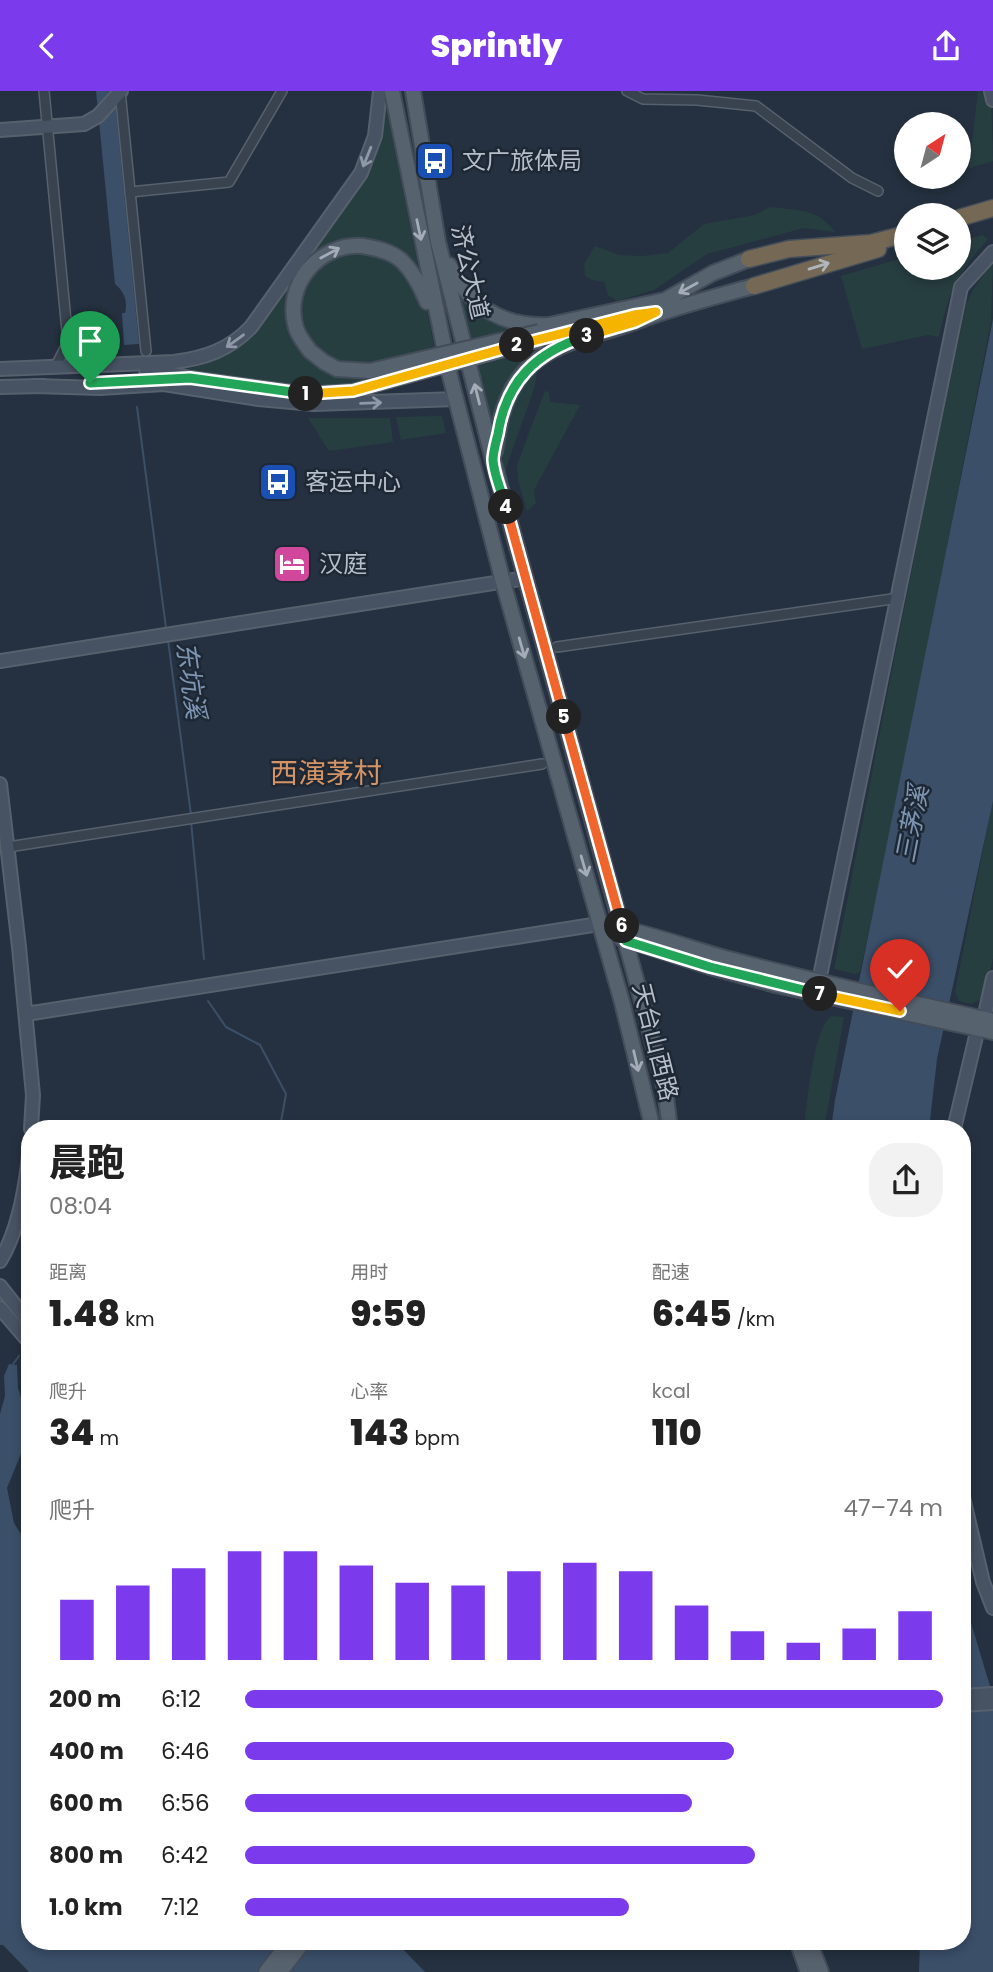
<!DOCTYPE html>
<html lang="zh">
<meta charset="utf-8">
<style>
:root{--surface:#fff;--page:#f2f2f2;--text:#222;--muted:#767676;--accent:#7c3aed}
body{margin:0;font-family:Poppins,"Noto Sans SC",sans-serif;background:var(--page);color:var(--text);height:100vh;display:flex;flex-direction:column;font-size:26px;white-space:nowrap}
*{box-sizing:border-box;margin:0}
p{font-size:23px;color:var(--muted)}
.icon{flex:none;width:38px;height:38px;fill:none;stroke:currentColor;stroke-width:2;stroke-linecap:round;stroke-linejoin:round}
.map{position:relative;flex:1;overflow:hidden}
.sheet{position:absolute;left:21px;top:1029px;width:950px;height:830px;display:flex;flex-direction:column;background:var(--surface);border-radius:28px;box-shadow:0 4px 10px #0003}
.sheet>*{flex:none}
.needle{width:46px;rotate:36deg}
.controls{position:absolute;left:894px;top:21px;display:grid;gap:14px}
.controls a{display:grid;place-items:center;width:77px;height:77px;border-radius:50%;background:var(--surface);box-shadow:0 4px 10px #0003;font-size:35px}
.pin{position:absolute;display:grid;place-items:center;width:60px;height:60px;color:#fff;margin:-72px -30px;border-radius:50% 50% 50% 0;rotate:-45deg;box-shadow:0 0 7px #0007}
.pin .icon{rotate:45deg}
.km{position:absolute;width:35px;height:35px;margin:-18px;border-radius:50%;background:#222;color:#fff;font-size:19px;line-height:35px;text-align:center}
.round{display:grid;place-items:center;flex:none;width:74px;height:74px;border-radius:28px;background:var(--page)}
.headline{display:flex;align-items:center;justify-content:space-between;height:119px;padding:0 28px}
h1{font-size:38px;font-weight:800;line-height:52px}
.stats{display:grid;grid-template-columns:repeat(3,1fr);gap:10px;height:119px;padding:7px 28px}
.stats div{display:grid;align-content:center}
.stats b{font-size:35px;font-weight:800}
.stats small{font-size:19px;font-weight:400}
.stats p{font-size:19px}
.chart{height:196px;padding:14px 28px}
.chart p{display:flex;justify-content:space-between}
.chart svg{width:100%;height:126px;margin-top:7px;stroke:var(--accent);stroke-width:6}
ul{padding:0 28px;list-style:none;font-size:23px}
li{display:grid;grid-template-columns:112px 84px 1fr;align-items:center;height:52px}
li i{height:18px;border-radius:9px;background:var(--accent)}
header{display:flex;justify-content:space-between;align-items:center;height:91px;padding:0 28px;background:var(--accent);color:#fff;font-size:32px;font-weight:800}
.map>svg:first-child{display:block}
</style>
<header><svg class="icon" aria-label="back" viewBox="0 0 24 24"><path d="M15 5l-7 7 7 7"/></svg>Sprintly<svg class="icon" aria-label="share" viewBox="0 0 24 24"><path d="M12 15V3M7 8l5-5 5 5M5 13v7h14v-7"/></svg></header>
<div class="map">
<svg width="993" height="1881" viewBox="0 0 993 1881">
<rect width="100%" height="100%" fill="#253140"/>
<g fill="#273e41">
<polygon points="978,0 991,0 993,70 969,77"/>
<path d="M386,15L437,270L372,290L314,298L187,281V278C216,271 236,261 257,239L355,101L375,65Z"/>
<path d="M770,116C796,119 820,118 835,141L804,137L707,163L654,199L617,210L608,204L604,191L592,189L585,185L584,173L595,155L619,164L642,165L668,162L704,133L755,124Z"/>
<path d="M982,144L988,148C956,185 950,197 939,246L928,244L862,258L841,185L906,166V177H959V151Z"/>
<path d="M993,170L991,230L898,705L860,881L855,883L834,878C877,657 919,435 966,214L973,199Z"/>
<polygon points="455,195 521,238 531,266 493,342"/>
<path d="M532,280H537L535,295L506,377L507,390C501,368 499,333 508,312C513,301 525,290 532,280Z"/>
<polygon points="545,300 549,301 550,311 580,314 534,399 536,412 527,420 518,389 517,374"/>
<polygon points="442,325 446,342 401,349 396,326"/>
<polygon points="308,327 390,327 393,351 329,360"/>
<polygon points="993,708 993,867 984,907 971,913 959,910 955,901"/>
<path d="M832,925L844,926L824,1038H804C807,1015 813,935 832,925Z"/>
</g>
<g fill="#3b4f69">
<path d="M96,0H114L139,253L124,254L122,222H125C128,211 124,200 115,193Z"/>
<polygon points="993,228 993,710 937,968 929,1038 831,1038 835,1009"/>
<polygon points="9,1273 17,1274 18,1297 26,1324 25,1353 7,1397 14,1432 30,1457 30,1850 395,1850 425,1881 29,1881 3,1854 0,1854 0,1323 5,1305 4,1285"/>
<polygon points="963,1505 993,1605 993,1881 919,1881 920,1850 962,1850"/>
</g>
<g fill="none" stroke-linecap="round" stroke-linejoin="round">
<g stroke="#3b4f69" stroke-width="2">
<polyline points="137,316 166,537"/>
<polyline points="168,549 191,724"/>
<polyline points="191,730 204,868"/>
<polyline points="208,910 226,936 260,954 286,1003 280,1036 275,1038"/>
<polyline points="13,1273 19,1265"/>
</g>
<defs>
<g id="street">
<polyline points="44,0 68,251 55,277"/>
<polyline points="120,0 146,260"/>
<polyline points="627,0 643,8 697,9 756,15 852,87 878,100"/>
<polyline points="130,101 229,91 282,0"/>
<polyline points="557,556 899,507"/>
<polyline points="8,756 542,673"/>
</g>
<g id="secondary">
<polyline points="991,0 993,9"/>
<polyline points="0,39 84,33 98,25 121,0"/>
<polyline points="540,249 648,222"/>
<path d="M0,278L174,271C205,267 229,259 251,236L361,82L375,45L380,0"/>
<polyline points="146,279 156,279 190,287 170,287"/>
<polyline points="190,287 307,303 353,300 389,290"/>
<polyline points="35,295 100,297 164,293 258,308 314,313 456,308"/>
<polyline points="0,296 43,295"/>
<polyline points="0,570 526,487"/>
<polyline points="0,693 19,856 33,1004 31,1038"/>
<polyline points="819,890 961,196 993,161"/>
<polyline points="26,923 599,833"/>
<polyline points="984,928 993,887"/>
<polyline points="954,1038 978,937"/>
<path d="M0,1170C19,1139 27,1089 30,1053"/>
<polyline points="0,1195 30,1233"/>
<polyline points="0,1217 30,1252"/>
<polyline points="962,1402 983,1491 993,1517"/>
<polyline points="962,1605 993,1603"/>
<polyline points="962,1614 993,1612"/>
</g>
<g id="primary">
<polyline points="392,0 450,285 503,491 622,911 653,1038"/>
<polyline points="413,0 438,151 493,369 645,921 665,999 670,1038"/>
<path d="M449,174C470,216 502,236 549,234L665,209L713,182L749,168"/>
<path d="M310,260C305,253 299,246 296,237C283,194 319,152 362,155C376,157 391,160 402,170C414,182 421,196 427,211"/>
<path d="M495,361C499,332 504,304 524,281C552,250 598,245 635,231C674,216 714,206 754,195"/>
<path d="M614,836C655,843 693,859 733,869C819,892 906,910 993,930"/>
<polyline points="621,847 710,876 776,894 993,941"/>
<polyline points="797,1850 808,1881"/>
<polyline points="809,1850 821,1881"/>
<polyline points="266,1881 290,1850"/>
<polyline points="280,1881 304,1850"/>
</g>
<g id="highway">
<polyline points="959,127 993,117"/>
<polyline points="749,168 789,158 871,152 906,143"/>
<polyline points="754,195 878,158"/>
</g>
</defs>
<use href="#street" stroke="#57616d" stroke-width="12"/>
<use href="#secondary" stroke="#57616d" stroke-width="16"/>
<use href="#primary" stroke="#434c59" stroke-width="18"/>
<use href="#highway" stroke="#444e5a" stroke-width="19"/>
<use href="#street" stroke="#394350" stroke-width="9"/>
<use href="#secondary" stroke="#475262" stroke-width="12"/>
<use href="#primary" stroke="#57626f" stroke-width="14"/>
<use href="#highway" stroke="#756956" stroke-width="16"/>
<defs>
<polyline id="secondary-bridge" points="389,290 540,249"/>
<polyline id="primary-bridge" points="310,260 324,271 337,278 370,280 539,241"/>
</defs>
<use href="#secondary-bridge" stroke="#57616d" stroke-width="16" stroke-linecap="butt"/>
<use href="#primary-bridge" stroke="#434c59" stroke-width="18" stroke-linecap="butt"/>
<use href="#secondary-bridge" stroke="#475262" stroke-width="12"/>
<use href="#primary-bridge" stroke="#57626f" stroke-width="14"/>
</g>
<defs><path id="oneway-shaft" d="M-6 0H5M1.5-3L5.5 0L1.5 3" fill="none" stroke-width="1.6" stroke-linecap="round" stroke-linejoin="round" transform="scale(1.75)"/></defs>
<g stroke="#8f98a6">
<use href="#oneway-shaft" transform="translate(367 66) rotate(112)"/>
<use href="#oneway-shaft" transform="translate(235 250) rotate(144)"/>
<use href="#oneway-shaft" transform="translate(371 312) rotate(-2)"/>
</g>
<g stroke="#a3acb8">
<use href="#oneway-shaft" transform="translate(419 139) rotate(78)"/>
<use href="#oneway-shaft" transform="translate(330 162) rotate(-28)"/>
<use href="#oneway-shaft" transform="translate(688 197) rotate(151)"/>
<use href="#oneway-shaft" transform="translate(477 303) rotate(-104)"/>
<use href="#oneway-shaft" transform="translate(522 557) rotate(74)"/>
<use href="#oneway-shaft" transform="translate(584 775) rotate(74)"/>
<use href="#oneway-shaft" transform="translate(636 970) rotate(77)"/>
</g>
<use stroke="#b0b6be" href="#oneway-shaft" transform="translate(819 175) rotate(-17)"/>
<g fill="none" stroke-linecap="round" stroke-linejoin="round">
<defs>
<polyline id="split-1" points="90,292 190,287 306,303"/>
<polyline id="split-2" points="306,303 353,300 517,254"/>
<polyline id="split-3" points="517,254 634,224 656,221 635,231 587,245"/>
<path id="split-4" d="M506,416C502,402 494,384 493,369C493,361 496,351 498,343C506,290 536,261 587,245"/>
<polyline id="split-5" points="506,416 564,626"/>
<polyline id="split-6" points="564,626 622,835"/>
<polyline id="split-7" points="622,835 626,850 710,876 820,903"/>
<polyline id="split-8" points="820,903 900,920"/>
</defs>
<use href="#split-1" stroke="#fff" stroke-width="14"/>
<use href="#split-2" stroke="#fff" stroke-width="14"/>
<use href="#split-3" stroke="#fff" stroke-width="14"/>
<use href="#split-4" stroke="#fff" stroke-width="14"/>
<use href="#split-5" stroke="#fff" stroke-width="14"/>
<use href="#split-6" stroke="#fff" stroke-width="14"/>
<use href="#split-7" stroke="#fff" stroke-width="14"/>
<use href="#split-8" stroke="#fff" stroke-width="14"/>
<use href="#split-1" stroke="#22a559" stroke-width="9"/>
<use href="#split-2" stroke="#f5b400" stroke-width="9"/>
<use href="#split-3" stroke="#f5b400" stroke-width="9"/>
<use href="#split-4" stroke="#22a559" stroke-width="9"/>
<use href="#split-5" stroke="#f0652b" stroke-width="9"/>
<use href="#split-6" stroke="#f0652b" stroke-width="9"/>
<use href="#split-7" stroke="#22a559" stroke-width="9"/>
<use href="#split-8" stroke="#f5b400" stroke-width="9"/>
</g>
<defs>
<symbol id="bus-square" viewBox="-11 -11 22 22"><rect x="-9" y="-9" width="18" height="18" rx="4" fill="#1a4fb4" stroke="#1e2835"/><path d="M-5-6H5V4H4V6H2V4H-2V6H-4V4H-5ZM-3.5-4V0h7V-4ZM-3.5 1.2v1.5H-2V1.2ZM2 1.2v1.5H3.5V1.2Z" fill="#fff"/></symbol>
<symbol id="hotel-square" viewBox="-11 -11 22 22"><rect x="-9" y="-9" width="18" height="18" rx="4" fill="#d1479c" stroke="#1e2835"/><path d="M-6-4.5h1.5V1H6V5H4.5V3h-9V5H-6ZM-4 0a1.8 1.8 0 1 1 3.6 0ZM.5 0V-2.5h3Q6-2.5 6 0Z" fill="#fff"/></symbol>
</defs>
<g fill-rule="evenodd">
<use href="#bus-square" x="413" y="48" width="44" height="44"/>
<use href="#bus-square" x="256" y="369" width="44" height="44"/>
<use href="#hotel-square" x="270" y="451" width="44" height="44"/>
</g>
<g text-anchor="middle" stroke-width="5" stroke-linejoin="round" paint-order="stroke">
<g font-size="24" fill="#b6beca" stroke="#1e2835" text-anchor="start">
<text x="462" y="78">文广旅体局</text>
<text x="305" y="399">客运中心</text>
<text x="319" y="481">汉庭</text>
</g>
<g font-size="24" fill="#b6beca" stroke="#1e2835">
<text transform="translate(470 181) rotate(77)" y="8">济公大道</text>
<text transform="translate(655 951) rotate(76)" y="8">天台山西路</text>
</g>
<g font-size="26" font-style="italic" fill="#7d95b2" stroke="#1e2835">
<text transform="translate(191 589) rotate(82)" y="9">东坑溪</text>
<text transform="translate(912 733) rotate(-79)" y="9">三茅溪</text>
</g>
<g font-size="28" fill="#d59465" stroke="#1e2835">
<text x="326" y="692">西演茅村</text>
</g>
</g>
</svg>
<div class="controls">
<a><svg class="needle" viewBox="-14 -14 28 28"><path d="M0-13l5 13h-10z" fill="#e53935"/><path d="M0 13l5-13h-10z" fill="#767676"/></svg></a>
<a><svg class="icon" aria-label="layers" viewBox="0 0 24 24"><path d="M12 4l9 5-9 5-9-5zM3 14l9 5 9-5"/></svg></a>
</div>
<div class="pin" style="left:90px;top:292px;background:#1e9e55"><svg class="icon" aria-label="arrive" viewBox="0 0 24 24"><path d="M6 21V4h12l-3 4 3 4H6"/></svg></div>
<div class="pin" style="left:900px;top:920px;background:#d93025"><svg class="icon" aria-label="check" viewBox="0 0 24 24"><path d="M5 12l5 5 9-10"/></svg></div>
<b class="km" style="left:306px;top:303px">1</b>
<b class="km" style="left:517px;top:254px">2</b>
<b class="km" style="left:587px;top:245px">3</b>
<b class="km" style="left:506px;top:416px">4</b>
<b class="km" style="left:564px;top:626px">5</b>
<b class="km" style="left:622px;top:835px">6</b>
<b class="km" style="left:820px;top:903px">7</b>
<section class="sheet">
<div class="headline"><div><h1>晨跑</h1><p>08:04</p></div><a class="round"><svg class="icon" aria-label="share" viewBox="0 0 24 24"><path d="M12 15V3M7 8l5-5 5 5M5 13v7h14v-7"/></svg></a></div>
<div class="stats">
<div><p>距离</p><b>1.48<small> km</small></b></div>
<div><p>用时</p><b>9:59</b></div>
<div><p>配速</p><b>6:45<small> /km</small></b></div>
</div>
<div class="stats">
<div><p>爬升</p><b>34<small> m</small></b></div>
<div><p>心率</p><b>143<small> bpm</small></b></div>
<div><p>kcal</p><b>110</b></div>
</div>
<div class="chart"><p><span>爬升</span>47–74 m</p>
<svg viewBox="0 0 160 44" preserveAspectRatio="none"><path d="M5 44V23M15 44V18M25 44V12M35 44V6M45 44V6M55 44V11M65 44V17M75 44V18M85 44V13M95 44V10M105 44V13M115 44V25M125 44V34M135 44V38M145 44V33M155 44V27"/></svg>
</div>
<ul>
<li><b>200 m</b>6:12<i style="width:100%"></i></li>
<li><b>400 m</b>6:46<i style="width:70%"></i></li>
<li><b>600 m</b>6:56<i style="width:64%"></i></li>
<li><b>800 m</b>6:42<i style="width:73%"></i></li>
<li><b>1.0 km</b>7:12<i style="width:55%"></i></li>
</ul>
</section>
</div>
